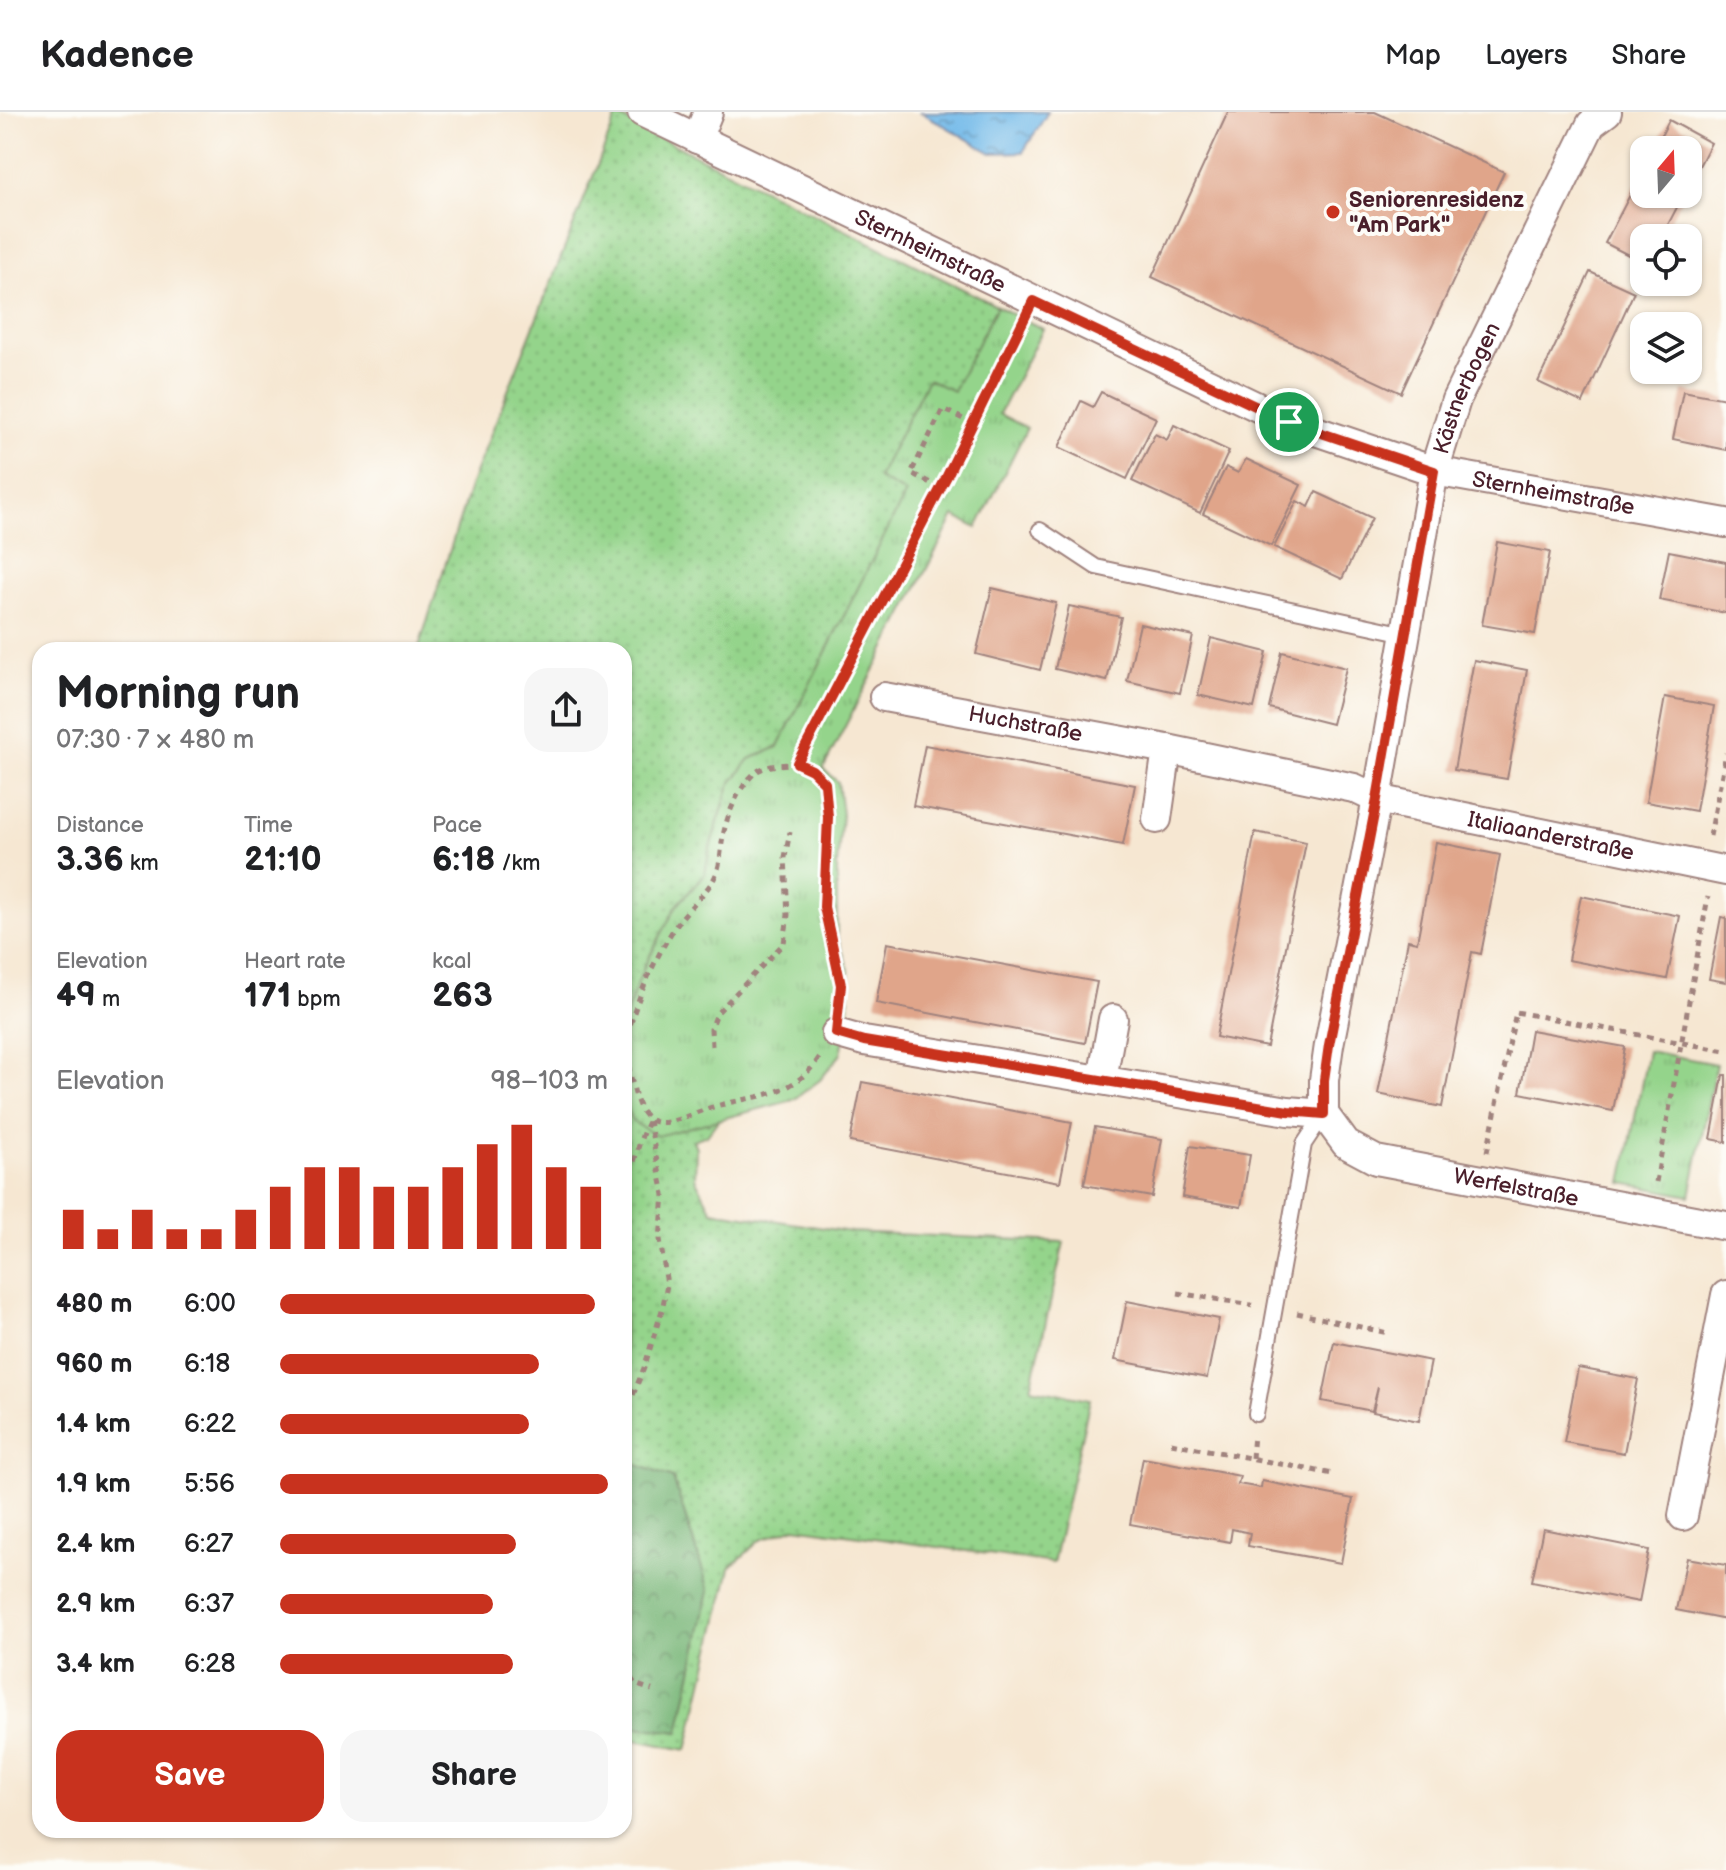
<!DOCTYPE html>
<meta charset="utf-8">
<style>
:root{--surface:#fff;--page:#f6f6f6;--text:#202124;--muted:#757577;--line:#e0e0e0;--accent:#c8321e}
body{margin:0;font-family:"Balsamiq Sans",sans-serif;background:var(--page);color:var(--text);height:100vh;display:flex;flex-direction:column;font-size:30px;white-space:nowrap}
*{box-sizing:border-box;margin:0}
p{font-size:26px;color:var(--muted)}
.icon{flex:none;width:44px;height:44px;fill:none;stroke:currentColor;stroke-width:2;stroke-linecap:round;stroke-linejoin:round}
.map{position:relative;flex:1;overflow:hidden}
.panel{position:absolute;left:32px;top:530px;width:600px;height:1196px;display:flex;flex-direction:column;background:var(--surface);border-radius:24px;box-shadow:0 2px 6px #0004}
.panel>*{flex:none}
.needle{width:52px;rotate:19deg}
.fabs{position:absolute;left:1630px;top:24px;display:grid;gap:16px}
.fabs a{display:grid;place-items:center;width:72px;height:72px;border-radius:16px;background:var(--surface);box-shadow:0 2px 6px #0004;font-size:40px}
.pin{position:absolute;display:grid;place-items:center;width:68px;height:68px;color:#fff;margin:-34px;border:4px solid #fff;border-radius:50%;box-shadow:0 2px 8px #0007}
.round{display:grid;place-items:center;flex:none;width:84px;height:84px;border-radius:24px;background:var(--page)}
.head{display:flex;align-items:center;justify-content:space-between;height:136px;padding:0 24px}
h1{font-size:44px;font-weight:700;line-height:60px}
.figures{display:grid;grid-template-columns:repeat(3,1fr);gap:12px;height:136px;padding:8px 24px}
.figures div{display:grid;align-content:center}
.figures b{font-size:34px;font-weight:700}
.figures small{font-size:22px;font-weight:400}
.figures p{font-size:22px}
.chart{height:224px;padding:16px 24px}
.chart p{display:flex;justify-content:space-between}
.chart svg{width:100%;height:144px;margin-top:8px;stroke:var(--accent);stroke-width:6}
.primary-button{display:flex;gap:16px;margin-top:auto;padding:16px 24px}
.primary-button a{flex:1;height:92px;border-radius:24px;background:var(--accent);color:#fff;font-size:32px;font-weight:700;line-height:92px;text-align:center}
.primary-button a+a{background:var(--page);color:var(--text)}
ul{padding:0 24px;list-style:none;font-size:26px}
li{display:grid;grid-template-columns:128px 96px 1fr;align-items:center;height:60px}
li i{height:20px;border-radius:10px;background:var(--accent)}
header{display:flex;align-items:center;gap:48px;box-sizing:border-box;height:112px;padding:0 40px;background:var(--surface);border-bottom:2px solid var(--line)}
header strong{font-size:38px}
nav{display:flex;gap:44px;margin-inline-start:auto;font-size:28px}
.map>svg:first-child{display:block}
</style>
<header>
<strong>Kadence</strong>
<nav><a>Map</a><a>Layers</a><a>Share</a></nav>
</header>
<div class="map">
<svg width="1726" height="1758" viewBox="0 0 1726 1758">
<defs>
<pattern id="grass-dots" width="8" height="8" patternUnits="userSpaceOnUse" patternTransform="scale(2)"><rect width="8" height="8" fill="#94d48b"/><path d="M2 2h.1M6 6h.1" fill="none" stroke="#81b678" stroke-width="1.8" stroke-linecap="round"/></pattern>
<pattern id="forest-crowns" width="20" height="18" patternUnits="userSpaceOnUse" patternTransform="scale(2)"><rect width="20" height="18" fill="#77b677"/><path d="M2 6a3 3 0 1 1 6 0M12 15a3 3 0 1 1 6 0" fill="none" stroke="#649362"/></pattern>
<pattern id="park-tufts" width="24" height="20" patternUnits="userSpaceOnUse" patternTransform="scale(2)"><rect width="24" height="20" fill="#94d48b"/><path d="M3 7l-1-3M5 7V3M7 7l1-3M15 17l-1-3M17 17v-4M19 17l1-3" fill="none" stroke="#81b678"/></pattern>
<pattern id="water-ripples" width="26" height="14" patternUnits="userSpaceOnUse" patternTransform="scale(2)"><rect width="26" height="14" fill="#71b9e9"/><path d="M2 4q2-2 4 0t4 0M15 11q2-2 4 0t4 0" fill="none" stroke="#5f96bd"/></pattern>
</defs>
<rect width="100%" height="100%" fill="#fdfcf7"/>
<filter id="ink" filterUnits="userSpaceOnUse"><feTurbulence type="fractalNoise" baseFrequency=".0125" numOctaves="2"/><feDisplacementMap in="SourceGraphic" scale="16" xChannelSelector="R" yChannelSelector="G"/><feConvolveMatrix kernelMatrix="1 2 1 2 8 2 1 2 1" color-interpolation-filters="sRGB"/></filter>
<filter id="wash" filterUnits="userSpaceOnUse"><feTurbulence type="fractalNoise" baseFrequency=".006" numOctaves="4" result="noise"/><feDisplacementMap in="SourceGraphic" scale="32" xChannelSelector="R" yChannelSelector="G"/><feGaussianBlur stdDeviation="1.8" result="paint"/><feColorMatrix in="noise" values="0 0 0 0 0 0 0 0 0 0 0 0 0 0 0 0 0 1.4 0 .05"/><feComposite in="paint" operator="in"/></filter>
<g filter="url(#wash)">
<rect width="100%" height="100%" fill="#f6e7d2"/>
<g fill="url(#grass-dots)" stroke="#6f7a5b" stroke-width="2">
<polygon points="617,4 997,194 953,280 928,267 878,366 907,380 778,635 750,647 730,673 710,735 705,762 676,795 644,855 624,907 624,538 418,538 471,372"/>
<polygon points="624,984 632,1009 656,1023 719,1007 707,1023 693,1028 696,1036 695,1066 712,1099 851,1120 1064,1130 1031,1276 1090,1287 1053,1451 795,1415 760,1428 730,1456 687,1638 624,1626"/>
</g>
<polygon fill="url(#forest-crowns)" stroke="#606a51" stroke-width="2" points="624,1348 673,1366 709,1478 679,1620 624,1614"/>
<g fill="url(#park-tufts)" stroke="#6f7a5b" stroke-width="2">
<polygon points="997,194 1043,217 999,302 1027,316 977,416 954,404 823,657 838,670 842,703 837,753 837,824 849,858 849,900 841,942 820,968 793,988 657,1024 632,1009 624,984 624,907 644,855 676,795 705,762 710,736 730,673 750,647 778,635 906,381 878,366 928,267 953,279"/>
<polygon points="1648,939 1716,952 1690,1084 1622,1071"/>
</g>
<polygon fill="url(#water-ripples)" stroke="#5e6c8a" stroke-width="2" points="921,0 1048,0 1023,40 991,41"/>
<g id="blocks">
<g fill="#e0a58a">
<polygon points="1228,0 1375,0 1504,60 1401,281 1152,165"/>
<polygon points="1669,8 1711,31 1688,75 1688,38 1654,38"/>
<polygon points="1644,56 1644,82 1684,82 1661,126 1644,126 1644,151 1605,131"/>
<polygon points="1590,160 1634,180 1583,291 1538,270"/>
<polygon points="1683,279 1726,287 1726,338 1673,327"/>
<polygon points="1101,280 1156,306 1127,367 1059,335 1081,289 1093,295"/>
<polygon points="1174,313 1229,339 1200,401 1132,369 1155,322 1167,328"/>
<polygon points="1246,347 1301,373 1271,434 1203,402 1226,355 1238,361"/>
<polygon points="1316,380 1372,406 1342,467 1274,435 1297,389 1309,395"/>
<polygon points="1497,430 1550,440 1535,522 1482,513"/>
<polygon points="1669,439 1726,450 1726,501 1659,488"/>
<polygon points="992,476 1056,491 1040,558 976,542"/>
<polygon points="1069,494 1121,505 1107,569 1055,557"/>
<polygon points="1140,512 1193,524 1180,581 1127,569"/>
<polygon points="1211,526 1267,540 1254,596 1198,583"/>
<polygon points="1282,540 1346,556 1332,612 1269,596"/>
<polygon points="1474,548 1527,558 1507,667 1454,658"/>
<polygon points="1665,585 1714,594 1696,699 1646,690"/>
<polygon points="925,633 1135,673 1123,733 913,694"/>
<polygon points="1255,720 1306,730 1267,935 1216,925"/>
<polygon points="1436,730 1500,743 1481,842 1472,840 1442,995 1378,982 1408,828 1417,830"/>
<polygon points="1581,784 1680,804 1667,867 1568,848"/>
<polygon points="1721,805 1726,806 1726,870 1709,867"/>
<polygon points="887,831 1097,870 1085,931 876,891"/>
<polygon points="1531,918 1625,935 1613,999 1520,981"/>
<polygon points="1723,963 1726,963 1726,1030 1711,1027"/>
<polygon points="862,970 1072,1010 1060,1070 850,1030"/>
<polygon points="1095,1015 1162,1027 1152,1085 1084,1073"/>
<polygon points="1190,1034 1250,1043 1241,1095 1182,1085"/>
<polygon points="1127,1189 1219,1207 1207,1266 1115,1248"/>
<polygon points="1334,1230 1431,1249 1419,1309 1373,1300 1378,1275 1372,1299 1322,1289"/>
<polygon points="1578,1256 1638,1267 1624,1341 1564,1330"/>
<polygon points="1143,1346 1240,1364 1238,1372 1261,1376 1262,1369 1353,1387 1341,1451 1248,1434 1250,1421 1232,1417 1230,1430 1130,1412"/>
<polygon points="1543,1417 1649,1438 1639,1490 1532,1469"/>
<polygon points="1687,1446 1726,1453 1726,1508 1676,1498"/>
</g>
</g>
</g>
<g filter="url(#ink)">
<use href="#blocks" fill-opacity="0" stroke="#a0837e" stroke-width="2"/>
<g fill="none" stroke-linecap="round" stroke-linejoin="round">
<defs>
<g id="service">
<polyline points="1040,418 1096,455 1406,522"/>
<polyline points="1256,1302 1304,1032 1324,1002"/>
</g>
<g id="minor">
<path id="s1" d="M642,0L1289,310L1434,359L1726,411"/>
<polyline points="697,27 708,0"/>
<path id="s2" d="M884,585L1167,637L1354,676L1377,687L1726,759"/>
<polyline points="1157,707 1167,637"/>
<polyline points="836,921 864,929 1288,999 1324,1002"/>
<polyline points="1102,967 1113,907"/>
<path id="s3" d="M1324,1002V968L1329,933L1377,687L1434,359L1456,288L1591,12L1607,0"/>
<path id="s4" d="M1324,1002L1346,1032L1376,1048L1726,1114"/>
<polyline points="1683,1404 1726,1183"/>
</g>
</defs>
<use href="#service" stroke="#a0837e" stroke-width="18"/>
<use href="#minor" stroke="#a0837e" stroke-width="32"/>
<g stroke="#a0837e" stroke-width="5" stroke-dasharray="6 6" stroke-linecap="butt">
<polyline points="940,376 911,361 943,297 973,312"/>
<path d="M797,651L812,658L825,671C829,713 821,754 824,795C826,829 842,860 839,893"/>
<polyline points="1710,724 1726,641"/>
<polyline points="712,934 711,917 717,901 784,831 788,803 785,745 790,720"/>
<path d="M819,946C791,987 756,982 713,995C675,1006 646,1031 634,978C629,958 624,938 629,918C636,887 661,833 680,808C691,793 711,777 717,760C721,749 721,735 723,724C727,703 739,674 756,660C767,652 784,653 797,651L946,366L1020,215"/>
<polyline points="1487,1040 1516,900 1726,939"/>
<polyline points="1656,1070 1708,785"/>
<path d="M624,1071C636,1055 637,1030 648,1010"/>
<polyline points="1178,1181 1252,1193"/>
<polyline points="1297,1201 1388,1221"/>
<polyline points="624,1305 644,1256 662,1198 667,1173 660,1127 664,1083 649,1009"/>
<polyline points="1171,1331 1333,1362"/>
<polyline points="1252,1346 1254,1323"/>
<polyline points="624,1556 635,1572 652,1578"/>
</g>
<use href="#service" stroke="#fff" stroke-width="14"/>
<use href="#minor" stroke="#fff" stroke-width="28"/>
</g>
</g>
<g fill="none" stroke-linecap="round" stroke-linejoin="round" filter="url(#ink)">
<defs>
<polygon id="route" points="1033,189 1289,310 1434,359 1377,687 1329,933 1324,968 1324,1002 1288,999 864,929 836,921 841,873 824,795 828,705 825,671 812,658 797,651 946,366"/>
</defs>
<use href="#route" stroke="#fff" stroke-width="16"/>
<use href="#route" stroke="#c8321e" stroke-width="10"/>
</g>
<circle fill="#c8321e" stroke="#fdfcf7" stroke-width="3" cx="1333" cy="100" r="8"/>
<g text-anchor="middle" stroke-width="8" stroke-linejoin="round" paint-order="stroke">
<g font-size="22" font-weight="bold" fill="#4a1f2b" stroke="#fdfcf7" text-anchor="start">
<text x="1349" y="95">Seniorenresidenz<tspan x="1349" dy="25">"Am Park"</tspan></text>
</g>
<g font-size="22" fill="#4a1f2b" stroke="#fdfcf7">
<text dy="8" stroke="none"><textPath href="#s1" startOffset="320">Sternheimstraße</textPath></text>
<text dy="8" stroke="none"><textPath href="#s3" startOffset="742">Kästnerbogen</textPath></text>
<text dy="8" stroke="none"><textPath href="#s1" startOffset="992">Sternheimstraße</textPath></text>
<text dy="8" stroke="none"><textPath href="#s2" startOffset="144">Huchstraße</textPath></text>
<text dy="8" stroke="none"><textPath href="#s2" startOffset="682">Italiaanderstraße</textPath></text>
<text dy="8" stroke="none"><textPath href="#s4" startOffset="214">Werfelstraße</textPath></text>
</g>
</g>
</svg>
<div class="fabs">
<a><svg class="needle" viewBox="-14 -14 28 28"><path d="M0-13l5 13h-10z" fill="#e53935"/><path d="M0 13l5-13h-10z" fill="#757577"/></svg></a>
<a><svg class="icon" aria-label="locate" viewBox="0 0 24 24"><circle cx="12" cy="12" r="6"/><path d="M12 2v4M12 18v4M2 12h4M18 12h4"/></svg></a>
<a><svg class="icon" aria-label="layers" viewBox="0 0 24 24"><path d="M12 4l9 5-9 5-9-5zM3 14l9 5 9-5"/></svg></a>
</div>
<div class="pin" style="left:1289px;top:310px;background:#1e9e55"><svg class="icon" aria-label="arrive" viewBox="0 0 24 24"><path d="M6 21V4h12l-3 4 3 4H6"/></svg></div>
<section class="panel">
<div class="head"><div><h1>Morning run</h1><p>07:30 · 7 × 480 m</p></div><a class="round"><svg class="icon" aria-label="share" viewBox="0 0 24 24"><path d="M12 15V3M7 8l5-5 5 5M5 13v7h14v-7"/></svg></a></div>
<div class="figures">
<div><p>Distance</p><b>3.36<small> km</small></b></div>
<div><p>Time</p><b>21:10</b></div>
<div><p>Pace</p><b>6:18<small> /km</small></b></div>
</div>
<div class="figures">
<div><p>Elevation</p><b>49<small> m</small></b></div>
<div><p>Heart rate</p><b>171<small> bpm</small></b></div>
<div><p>kcal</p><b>263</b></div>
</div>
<div class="chart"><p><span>Elevation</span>98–103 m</p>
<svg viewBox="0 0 160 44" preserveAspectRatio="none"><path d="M5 44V32M15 44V38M25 44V32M35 44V38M45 44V38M55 44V32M65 44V25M75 44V19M85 44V19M95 44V25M105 44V25M115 44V19M125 44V12M135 44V6M145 44V19M155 44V25"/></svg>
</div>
<ul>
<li><b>480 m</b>6:00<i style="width:96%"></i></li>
<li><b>960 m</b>6:18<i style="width:79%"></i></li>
<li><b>1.4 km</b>6:22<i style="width:76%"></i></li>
<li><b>1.9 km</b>5:56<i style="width:100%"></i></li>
<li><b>2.4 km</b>6:27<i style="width:72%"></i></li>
<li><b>2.9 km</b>6:37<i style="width:65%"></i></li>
<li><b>3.4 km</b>6:28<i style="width:71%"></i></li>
</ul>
<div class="primary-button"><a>Save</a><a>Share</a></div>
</section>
</div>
